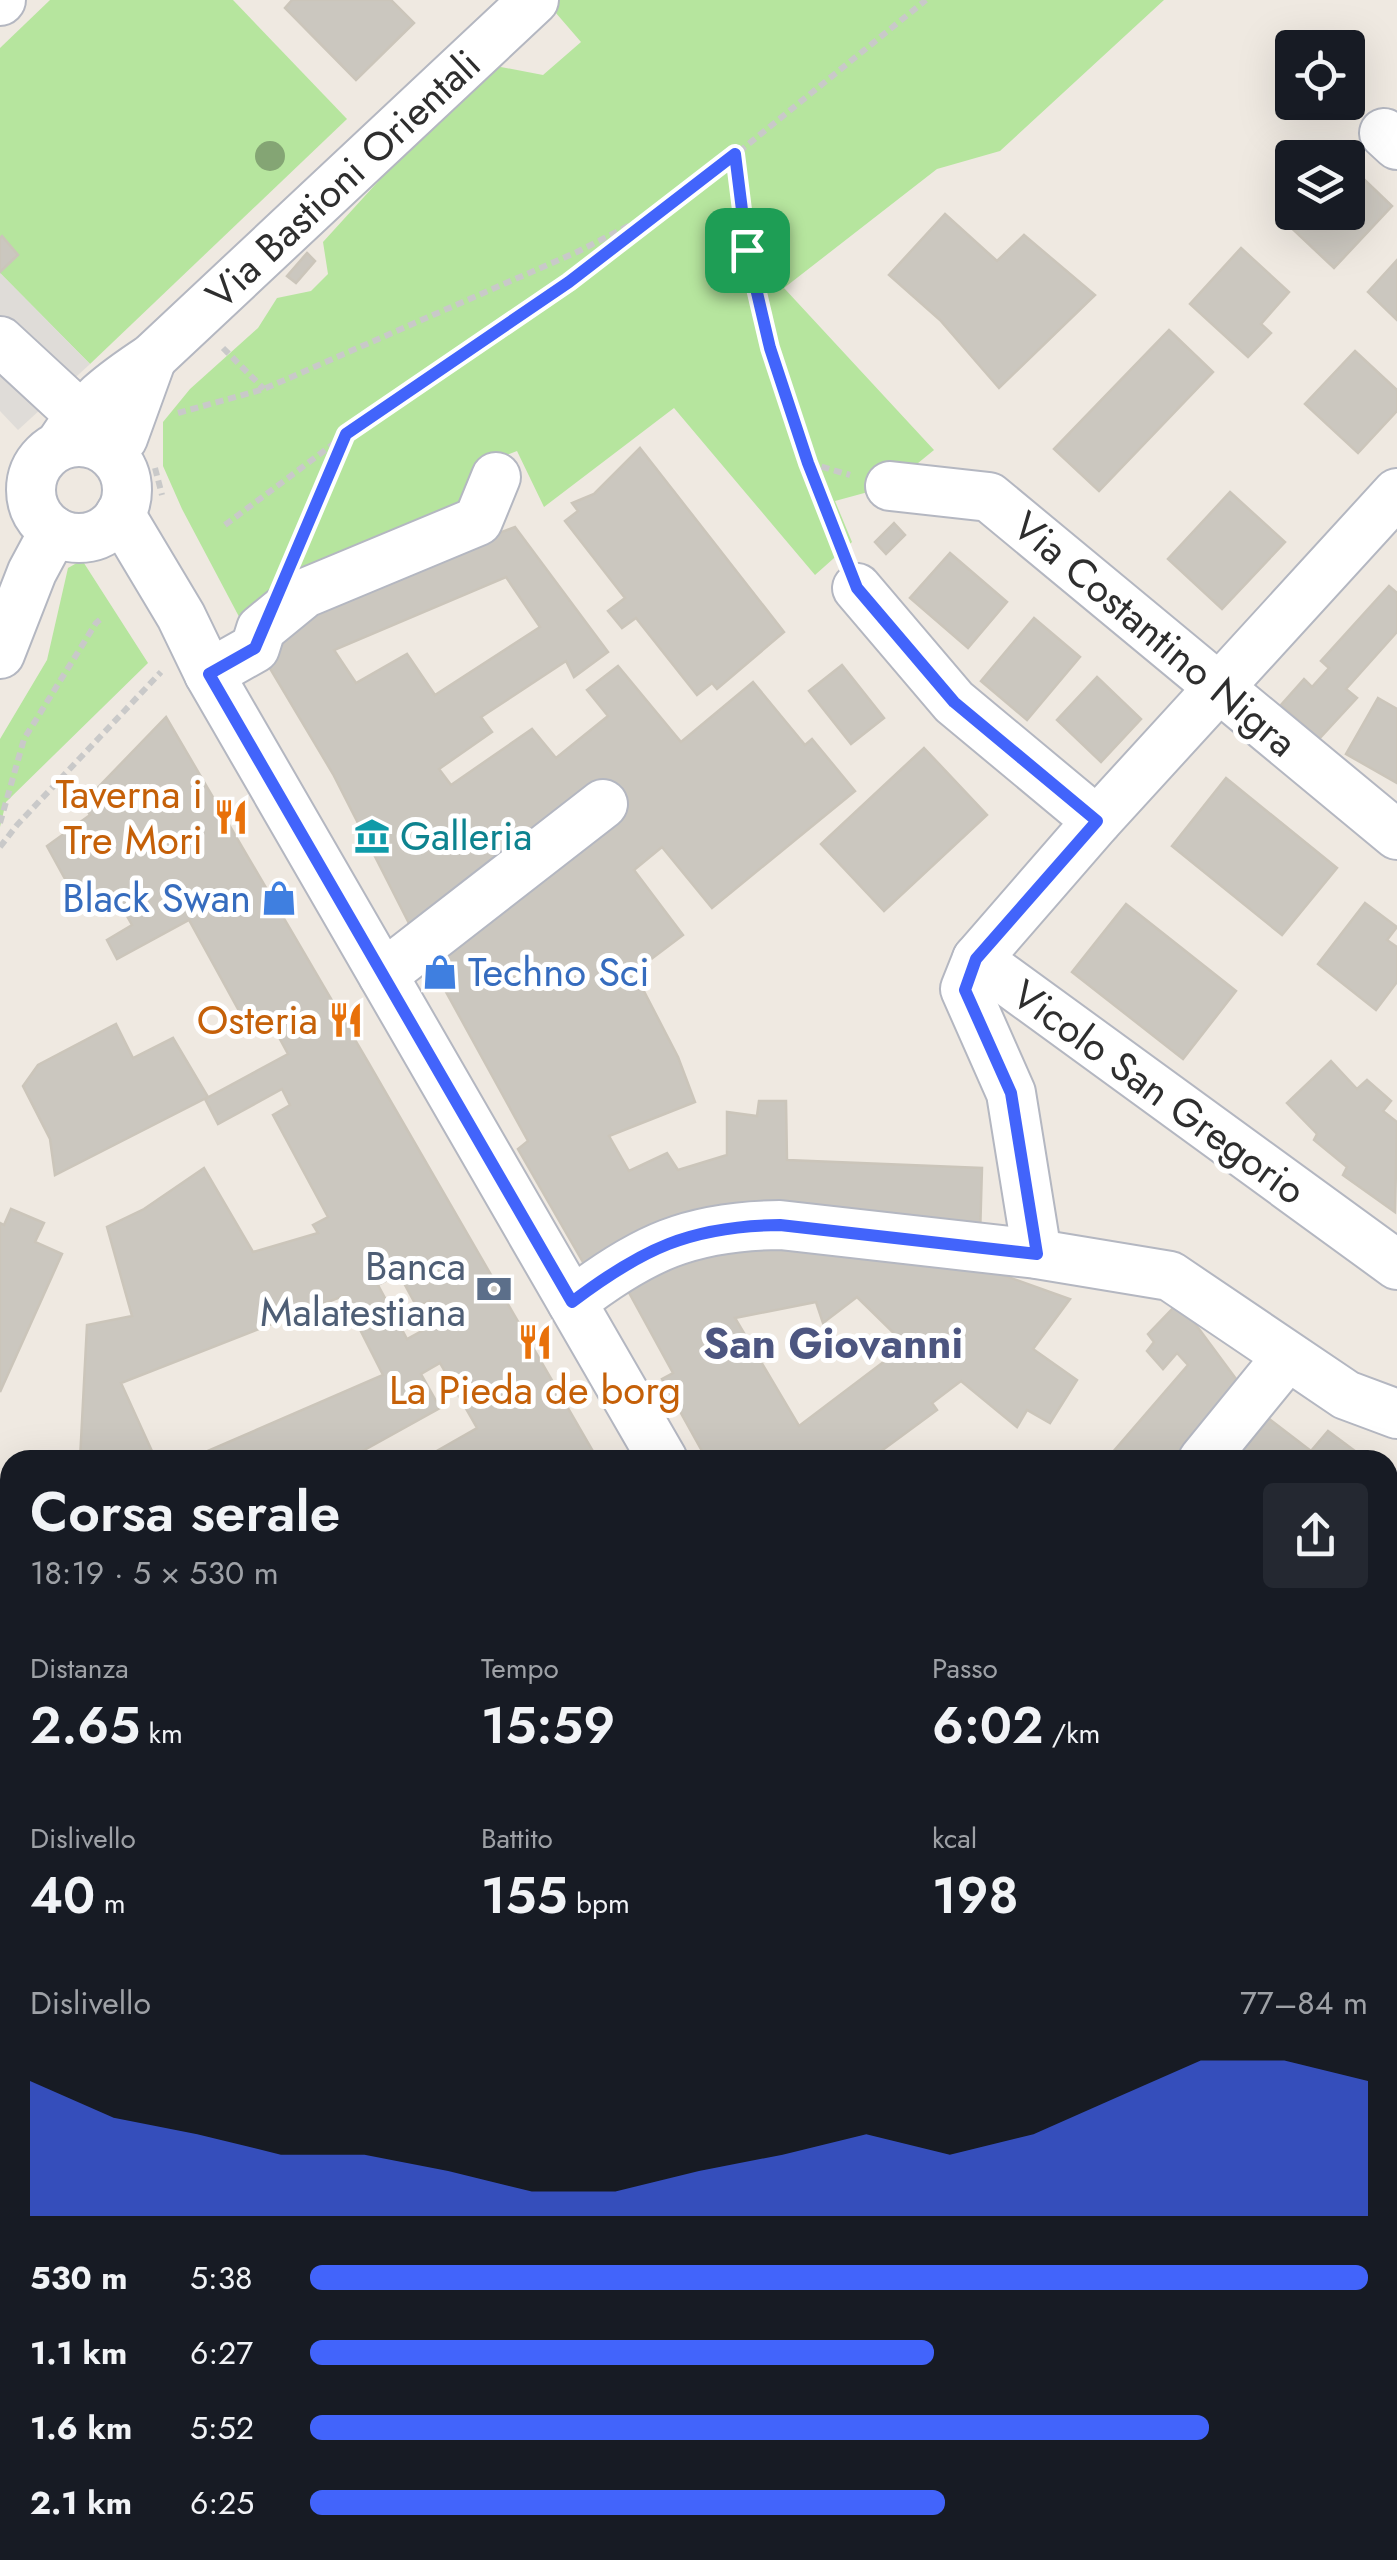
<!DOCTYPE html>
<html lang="it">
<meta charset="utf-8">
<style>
:root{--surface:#171b24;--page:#242831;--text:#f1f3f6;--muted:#9ea1a6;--accent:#4264fb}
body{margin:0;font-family:Jost,sans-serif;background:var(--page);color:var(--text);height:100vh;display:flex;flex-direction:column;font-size:38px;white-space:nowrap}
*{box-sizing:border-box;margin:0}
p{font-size:32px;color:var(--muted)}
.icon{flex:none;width:55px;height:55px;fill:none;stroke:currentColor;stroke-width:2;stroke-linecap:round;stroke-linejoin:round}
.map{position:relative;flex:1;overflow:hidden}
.details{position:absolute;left:0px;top:1450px;width:1398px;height:1110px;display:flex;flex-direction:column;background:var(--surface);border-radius:30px 30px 0 0;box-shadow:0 10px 40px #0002}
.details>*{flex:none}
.fabs{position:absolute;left:1275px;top:30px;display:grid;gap:20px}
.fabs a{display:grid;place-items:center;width:90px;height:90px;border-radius:10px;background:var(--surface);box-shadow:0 10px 40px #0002;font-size:50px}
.pin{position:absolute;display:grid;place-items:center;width:85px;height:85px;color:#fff;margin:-42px;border-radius:20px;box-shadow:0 5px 15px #0006}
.round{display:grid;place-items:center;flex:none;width:105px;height:105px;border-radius:10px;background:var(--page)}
.head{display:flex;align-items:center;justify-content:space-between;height:170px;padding:0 30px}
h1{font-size:55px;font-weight:600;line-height:75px}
.metrics{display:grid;grid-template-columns:repeat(3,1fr);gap:15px;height:170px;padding:10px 30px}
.metrics div{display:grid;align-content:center}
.metrics b{font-size:50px;font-weight:600}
.metrics small{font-size:28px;font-weight:400}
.metrics p{font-size:28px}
.chart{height:280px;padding:20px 30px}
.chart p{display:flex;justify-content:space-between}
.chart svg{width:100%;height:180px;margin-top:10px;fill:var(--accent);opacity:.7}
ul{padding:0 30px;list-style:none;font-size:32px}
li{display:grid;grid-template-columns:160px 120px 1fr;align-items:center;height:75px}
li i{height:25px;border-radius:12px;background:var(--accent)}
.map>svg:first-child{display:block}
</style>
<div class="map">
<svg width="1397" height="2560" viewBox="0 0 1397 2560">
<rect width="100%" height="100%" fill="#efe9e1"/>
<g fill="#b6e59e">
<polygon points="50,0 233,0 347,119 90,364 0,273 0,48"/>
<polygon points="554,0 1164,0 1000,151 937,169 784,288 934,450 890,486 835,501 852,542 815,575 674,408 544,507 517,451 491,461 470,515 245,628 182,509 163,466 163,422 190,389 258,328 277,298 311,291 328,274 323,242 485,64 543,75 581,42 549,5"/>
<polygon points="82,560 148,663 6,802 0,827 0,739 47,660 68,568"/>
</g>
<polygon fill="#dfdcd8" points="0,273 90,364 18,430 0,411"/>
<g fill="#cbc7bf" stroke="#cbc5ba" stroke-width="2.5" fill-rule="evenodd">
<polygon points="292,0 391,0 414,23 356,80 285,8"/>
<polygon points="1348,164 1392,206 1334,268 1283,220 1292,210 1292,212 1348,212"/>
<polygon points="945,214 997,261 1024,235 1095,295 999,388 940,320 889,275"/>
<polygon points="2,236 18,255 0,272 0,238"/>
<polygon points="1241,248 1289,292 1261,324 1271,333 1248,357 1190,304"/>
<polygon points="307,253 315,261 296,283 287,276"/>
<polygon points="1397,260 1397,320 1368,292"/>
<polygon points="1169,330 1213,372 1099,491 1054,449"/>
<polygon points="1355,351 1397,390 1397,411 1358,453 1305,404"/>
<polygon points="640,448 784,632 717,689 712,683 697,695 636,618 622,628 608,611 625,598 565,521 578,511 572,503 594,494"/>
<polygon points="1230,492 1285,542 1222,609 1168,559"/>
<polygon points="894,523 905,535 886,554 875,542"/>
<path d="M515,527L608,652L574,677L566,661L481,717L492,732L439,769L451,785L532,729L556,758L608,716L587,690L618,666L681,742L753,682L805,745L812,739L855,791L712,908L662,847L634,870L683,935L634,972L678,1057L695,1102L609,1136L629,1171L667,1153L678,1170L727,1155V1112L757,1116L759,1101H786L787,1160L982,1168L980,1236L657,1231L587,1269L518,1149L528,1141L418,941L333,774L268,665L310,605ZM506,577L540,627L435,695L407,654L356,683L334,650Z"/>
<polygon points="950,553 1007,602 968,648 910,598"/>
<polygon points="1389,586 1397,593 1397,632 1346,689 1357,698 1319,739 1281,705 1304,679 1312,687 1329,668 1321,661"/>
<polygon points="1034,618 1080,657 1027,720 981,681"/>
<polygon points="842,665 884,718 851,744 809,691"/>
<polygon points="1097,677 1141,719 1101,762 1057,720"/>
<polygon points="1378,698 1397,709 1397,783 1346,754"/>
<path d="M166,717L368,1062L598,1460H421L477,1428L440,1363L421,1374L440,1408L350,1458L352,1460H187L383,1375L343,1296L121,1383L156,1460H80L87,1325L132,1316L107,1227L144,1209L204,1168L253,1252L318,1233L313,1225L328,1217L273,1115L290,1105L282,1089L218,1124L205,1099L288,1054L269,1019L249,1029L189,920L117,959L107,940L132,925L113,891L81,908L47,846L90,815L83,803ZM399,1274L417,1307L429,1301L440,1321L407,1339L378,1285Z"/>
<polygon points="924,748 987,815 884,911 821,844"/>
<polygon points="1226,778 1337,868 1282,935 1172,846"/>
<polygon points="1365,903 1397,927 1387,940 1397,947 1397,982 1376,1010 1318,964"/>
<polygon points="1126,904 1236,991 1183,1059 1072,972"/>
<polygon points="116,1024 133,1058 173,1038 208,1097 55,1175 50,1139 23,1086 38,1065"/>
<polygon points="1331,1061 1357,1089 1367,1080 1391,1101 1383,1111 1397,1122 1395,1212 1343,1175 1347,1167 1314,1140 1317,1134 1287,1103"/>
<polygon points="11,1209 44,1223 35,1242 62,1254 0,1392 0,1223 4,1225"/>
<path d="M743,1238L997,1273L1070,1299L1033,1349L1077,1380L1050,1423L1027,1410L1017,1427L961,1381L932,1403L937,1410L869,1460H707L662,1379L673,1373L626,1287ZM857,1297L906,1345L799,1426L735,1318L816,1302L823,1323Z"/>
<polygon points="1179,1302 1239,1383 1180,1460 1106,1460 1188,1365 1177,1353 1163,1369 1147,1351 1154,1342 1148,1334"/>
<polygon points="1259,1411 1311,1451 1328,1431 1367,1460 1218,1460"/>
<polygon points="1397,1509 1397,1712 1388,1704 1388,1523"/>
<polygon points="1388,1737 1397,1745 1397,1813 1388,1806"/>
<polygon points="1397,1830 1397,1923 1388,1937 1388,1840"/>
<polygon points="1397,2145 1397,2296 1388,2290 1388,2160"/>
<polygon points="10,2148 10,2248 0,2241 0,2163"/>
<polygon points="0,2332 10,2339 10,2359 0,2352"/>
<polygon points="0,2394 10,2400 10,2421 0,2436"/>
<polygon points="29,2550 83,2550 96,2558 22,2560"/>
<polygon points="223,2550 295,2550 289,2560 217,2560"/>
<polygon points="425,2550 476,2550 489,2560 438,2560"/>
<polygon points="548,2550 593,2550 583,2560 559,2560"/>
<polygon points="608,2550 680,2550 691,2560 599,2560"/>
<polygon points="915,2550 1008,2550 1020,2560 903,2560"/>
<polygon points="1098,2550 1168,2550 1156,2560 1092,2560"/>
<polygon points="1172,2550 1251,2550 1245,2557 1247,2560 1179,2560"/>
</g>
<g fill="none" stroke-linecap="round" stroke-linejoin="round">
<defs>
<g id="minor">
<polyline points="0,1 1,0"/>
<polyline points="1384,133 1397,145"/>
<polyline points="0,341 79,414"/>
<circle cx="79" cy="490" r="48"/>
<path d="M59,446C86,404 111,385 152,358L534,0"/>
<polyline points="109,452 123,438 152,358"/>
<polyline points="890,486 989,497 1397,835"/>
<polyline points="120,514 181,616 209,674 663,1460"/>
<polyline points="857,588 954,702 1097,821"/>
<polyline points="0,654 32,572 54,531"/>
<polyline points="209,674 255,648 261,629 305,593 478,521 496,477"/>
<polyline points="977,959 1397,1265"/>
<polyline points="383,975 603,804"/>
<polyline points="1037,1254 1011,1093 965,989 977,959 1097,821 1397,493"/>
<path d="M572,1302C642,1248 690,1226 780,1225L1037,1254L1170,1276L1346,1395L1397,1414"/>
<polyline points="1203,1460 1287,1357"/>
<polyline points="0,1661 10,1672"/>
<polyline points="1388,1818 1397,1823"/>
<polyline points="1388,2023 1397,2009"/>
<polyline points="0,2074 10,2059"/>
<polyline points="0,2279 10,2286"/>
<polyline points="826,2550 828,2560"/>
<polyline points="1321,2550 1327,2560"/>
<polyline points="159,2560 166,2550"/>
<polyline points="742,2560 744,2550"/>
<polyline points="1078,2560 1084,2550"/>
</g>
</defs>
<use href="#minor" stroke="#b4b7c1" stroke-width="52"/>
<g stroke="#c9c9c9" stroke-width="6" stroke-dasharray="8 5" stroke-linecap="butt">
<path d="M735,155C743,221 752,286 770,350C791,419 817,485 844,551"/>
<polyline points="223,348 264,389"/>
<polyline points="178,413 264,389 577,252 662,209"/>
<polyline points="809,463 850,475"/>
<polyline points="155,468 162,495"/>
<polyline points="225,525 344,436"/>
<polyline points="295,550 346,433 569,282 677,202 926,0"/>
<polyline points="0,823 24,739 96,623 103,617"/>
<polyline points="0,847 17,825 161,672"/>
<polyline points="1388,2099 1397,2083"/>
<polyline points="1388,2531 1397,2548"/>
</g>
<use href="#minor" stroke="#fff" stroke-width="48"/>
</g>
<circle fill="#84a574" cx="270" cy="156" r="15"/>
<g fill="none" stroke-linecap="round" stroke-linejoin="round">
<defs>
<path id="route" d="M735,154L747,250L770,348L808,463L857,588L954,702L1097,821L976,959L965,990L1011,1093L1037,1254L780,1225C690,1226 642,1249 572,1302L209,674L255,648L346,434L569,282Z"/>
</defs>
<use href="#route" stroke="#fff" stroke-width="20"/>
<use href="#route" stroke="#4264fb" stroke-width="12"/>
</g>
<defs>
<symbol id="restaurant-bare" viewBox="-9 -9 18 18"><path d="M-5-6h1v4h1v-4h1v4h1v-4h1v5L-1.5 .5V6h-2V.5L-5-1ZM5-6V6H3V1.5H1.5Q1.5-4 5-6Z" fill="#e8710a" stroke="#fff" stroke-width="2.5" paint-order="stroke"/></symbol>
<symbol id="museum-bare" viewBox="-9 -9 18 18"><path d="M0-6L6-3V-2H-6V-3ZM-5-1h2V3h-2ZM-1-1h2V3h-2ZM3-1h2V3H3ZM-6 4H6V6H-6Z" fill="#0f9aa8" stroke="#fff" stroke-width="2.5" paint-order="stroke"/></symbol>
<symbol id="shop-bare" viewBox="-9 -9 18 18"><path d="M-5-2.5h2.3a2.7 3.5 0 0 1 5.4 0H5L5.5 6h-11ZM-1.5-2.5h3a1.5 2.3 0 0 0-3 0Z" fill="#3f7fe0" stroke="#fff" stroke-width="2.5" paint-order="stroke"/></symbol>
<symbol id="bank-bare" viewBox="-9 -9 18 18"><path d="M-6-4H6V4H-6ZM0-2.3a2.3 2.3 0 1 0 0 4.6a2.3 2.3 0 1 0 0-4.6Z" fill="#5c6f8a" stroke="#fff" stroke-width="2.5" paint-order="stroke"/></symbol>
</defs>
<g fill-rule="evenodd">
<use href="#restaurant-bare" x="206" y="792" width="50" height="50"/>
<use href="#museum-bare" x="347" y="811" width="50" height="50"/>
<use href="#shop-bare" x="254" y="873" width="50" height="50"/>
<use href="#shop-bare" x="415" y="947" width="50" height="50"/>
<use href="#restaurant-bare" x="321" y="995" width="50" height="50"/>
<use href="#bank-bare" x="469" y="1264" width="50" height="50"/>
<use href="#restaurant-bare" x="510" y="1317" width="50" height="50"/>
</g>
<g text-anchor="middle" stroke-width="10" stroke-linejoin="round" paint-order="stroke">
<g font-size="40" fill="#2e2e2e" stroke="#fff">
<text transform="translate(343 179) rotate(-43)" y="14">Via Bastioni Orientali</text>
<text transform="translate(1155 634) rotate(40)" y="14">Via Costantino Nigra</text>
<text transform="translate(1159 1092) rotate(36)" y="14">Vicolo San Gregorio</text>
</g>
<g font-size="40" fill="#c56008" stroke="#fff" text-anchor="end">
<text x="203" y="808">Taverna i<tspan x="203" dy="46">Tre Mori</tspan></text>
<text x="318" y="1034">Osteria</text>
<text x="535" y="1404" text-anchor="middle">La Pieda de borg</text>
</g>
<g font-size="40" fill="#0d838f" stroke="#fff" text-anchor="start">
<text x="400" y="850">Galleria</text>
</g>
<g font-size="40" fill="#366cbe" stroke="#fff" text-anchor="end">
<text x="251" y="912">Black Swan</text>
<text x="468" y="986" text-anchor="start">Techno Sci</text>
</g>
<g font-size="40" fill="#4e5e75" stroke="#fff" text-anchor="end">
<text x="466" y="1280">Banca<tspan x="466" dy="46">Malatestiana</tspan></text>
</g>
<g font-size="42" font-weight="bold" fill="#4d5680" stroke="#fff">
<text x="833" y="1358">San Giovanni</text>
</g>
</g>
</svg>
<div class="fabs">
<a><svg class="icon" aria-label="locate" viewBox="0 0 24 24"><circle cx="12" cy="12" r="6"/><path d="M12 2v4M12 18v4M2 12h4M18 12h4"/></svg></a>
<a><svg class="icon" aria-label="layers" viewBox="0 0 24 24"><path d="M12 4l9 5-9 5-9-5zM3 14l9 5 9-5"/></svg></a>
</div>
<div class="pin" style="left:747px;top:250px;background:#1e9e55"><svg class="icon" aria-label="arrive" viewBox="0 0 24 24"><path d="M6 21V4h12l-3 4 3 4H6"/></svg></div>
<section class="details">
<div class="head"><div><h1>Corsa serale</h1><p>18:19 · 5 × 530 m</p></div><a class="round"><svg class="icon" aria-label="share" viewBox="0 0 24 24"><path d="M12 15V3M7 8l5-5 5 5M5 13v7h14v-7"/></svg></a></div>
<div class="metrics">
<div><p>Distanza</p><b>2.65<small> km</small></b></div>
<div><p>Tempo</p><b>15:59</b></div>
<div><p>Passo</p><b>6:02<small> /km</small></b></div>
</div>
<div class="metrics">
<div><p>Dislivello</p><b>40<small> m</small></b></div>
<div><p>Battito</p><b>155<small> bpm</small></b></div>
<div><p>kcal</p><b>198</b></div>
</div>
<div class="chart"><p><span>Dislivello</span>77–84 m</p>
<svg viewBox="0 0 160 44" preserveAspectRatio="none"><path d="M0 44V11L10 20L20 24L30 29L40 29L50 33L60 38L70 38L80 33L90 29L100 24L110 29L120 24L130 15L140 6L150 6L160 11V44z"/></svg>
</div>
<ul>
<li><b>530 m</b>5:38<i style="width:100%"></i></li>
<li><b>1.1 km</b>6:27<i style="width:59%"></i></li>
<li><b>1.6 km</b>5:52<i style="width:85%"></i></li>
<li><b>2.1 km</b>6:25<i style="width:60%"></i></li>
</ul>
</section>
</div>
